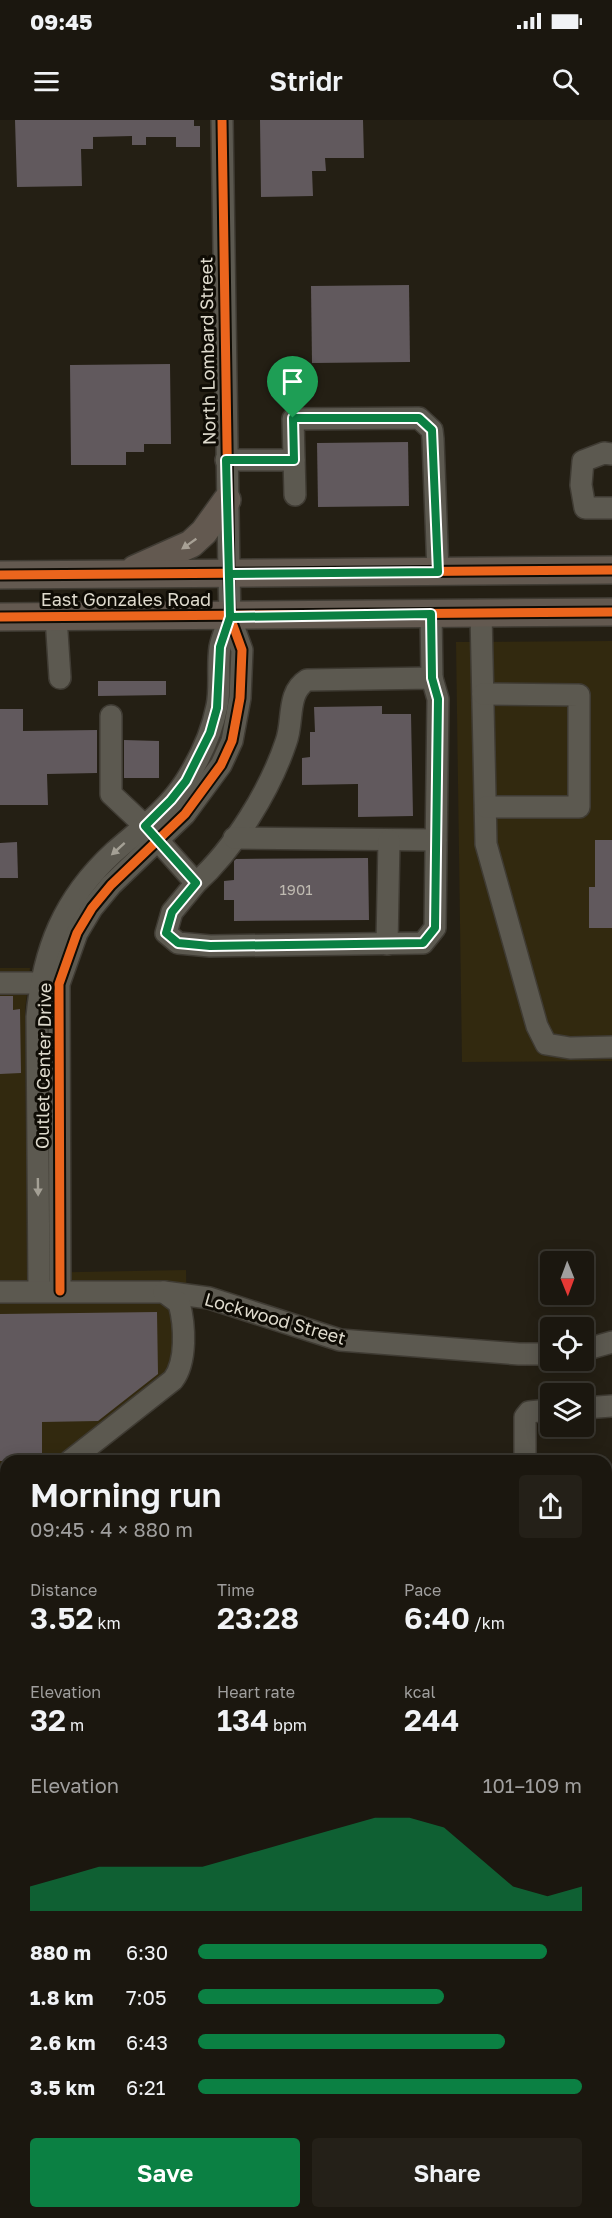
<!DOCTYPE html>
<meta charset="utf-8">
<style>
:root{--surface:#1b170f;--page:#242018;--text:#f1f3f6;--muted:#a09f9e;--line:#39362f;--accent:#0b8043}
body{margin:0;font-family:"Golos Text",sans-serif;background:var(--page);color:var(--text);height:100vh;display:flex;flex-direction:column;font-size:22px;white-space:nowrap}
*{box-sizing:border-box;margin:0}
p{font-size:20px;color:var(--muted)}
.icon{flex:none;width:33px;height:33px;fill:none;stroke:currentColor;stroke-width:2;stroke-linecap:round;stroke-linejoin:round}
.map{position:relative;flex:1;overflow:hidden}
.panel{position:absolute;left:0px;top:1335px;width:612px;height:764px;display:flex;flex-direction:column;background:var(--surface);border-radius:18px 18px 0 0;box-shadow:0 3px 15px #0003,0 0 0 2px var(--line)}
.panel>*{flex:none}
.needle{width:39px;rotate:179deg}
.controls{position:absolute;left:540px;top:1131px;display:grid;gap:12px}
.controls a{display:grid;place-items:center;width:54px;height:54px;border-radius:6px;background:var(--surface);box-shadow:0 3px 15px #0003,0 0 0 2px var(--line);font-size:30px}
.pin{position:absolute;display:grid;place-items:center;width:51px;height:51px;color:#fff;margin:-62px -26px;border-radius:50% 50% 50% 0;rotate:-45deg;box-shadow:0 0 6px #0007}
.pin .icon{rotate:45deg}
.round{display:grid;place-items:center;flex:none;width:63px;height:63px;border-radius:6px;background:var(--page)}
.overview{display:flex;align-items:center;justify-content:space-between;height:102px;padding:0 30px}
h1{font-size:33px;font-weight:600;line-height:45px}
.stats{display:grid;grid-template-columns:repeat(3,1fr);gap:9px;height:102px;padding:6px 30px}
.stats div{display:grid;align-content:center}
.stats b{font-size:30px;font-weight:600}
.stats small{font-size:16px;font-weight:400}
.stats p{font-size:16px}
.chart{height:168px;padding:12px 30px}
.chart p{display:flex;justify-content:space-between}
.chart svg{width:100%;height:108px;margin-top:6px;fill:var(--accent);opacity:.7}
.button{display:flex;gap:12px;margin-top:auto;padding:12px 30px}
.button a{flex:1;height:69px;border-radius:6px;background:var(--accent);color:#fff;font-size:24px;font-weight:600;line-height:69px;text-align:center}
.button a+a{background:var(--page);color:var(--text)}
ul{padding:0 30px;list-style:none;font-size:20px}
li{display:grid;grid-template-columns:96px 72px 1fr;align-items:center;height:45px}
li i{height:15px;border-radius:8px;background:var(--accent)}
.status{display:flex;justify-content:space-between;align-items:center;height:42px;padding:0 30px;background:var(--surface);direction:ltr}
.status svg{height:16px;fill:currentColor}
header{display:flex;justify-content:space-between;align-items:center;height:78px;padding:0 30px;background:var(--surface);font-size:27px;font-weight:600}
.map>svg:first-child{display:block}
</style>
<div class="status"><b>09:45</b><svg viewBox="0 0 49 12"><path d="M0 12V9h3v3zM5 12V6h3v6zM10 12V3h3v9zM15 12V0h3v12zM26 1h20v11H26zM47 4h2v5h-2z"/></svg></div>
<header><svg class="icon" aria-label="menu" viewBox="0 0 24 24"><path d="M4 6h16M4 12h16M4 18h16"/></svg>Stridr<svg class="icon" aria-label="search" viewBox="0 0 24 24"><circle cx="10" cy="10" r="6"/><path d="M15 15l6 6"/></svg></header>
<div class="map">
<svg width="612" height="2098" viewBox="0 0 612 2098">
<rect width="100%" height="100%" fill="#241f14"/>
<g fill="#32290f">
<polygon points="612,521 612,941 462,942 456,522"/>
<polygon points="0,848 30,848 25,890 27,1153 186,1150 188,1256 82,1341 6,1341 6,1478 0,1477"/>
<polygon points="606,1717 612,1718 612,2098 0,2098 0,1743 6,1735 6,2092 606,2092"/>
</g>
<g fill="#61595d">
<polygon points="15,0 194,0 194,6 200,6 200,27 176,27 176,17 146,17 146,25 132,25 132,16 93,17 93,29 81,29 82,66 17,67"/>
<polygon points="260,0 363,0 364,38 325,38 326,51 312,51 313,76 261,77"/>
<polygon points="409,165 410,242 312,243 311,166"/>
<polygon points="170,244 171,324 144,324 144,332 126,332 126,345 71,345 70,245"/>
<polygon points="408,322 409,386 318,387 317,323"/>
<polygon points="98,561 166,561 166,575 98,576"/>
<polygon points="382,586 382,594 411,594 413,696 358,697 358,664 302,665 302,638 310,637 310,612 315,612 314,587"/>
<polygon points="0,589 23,589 23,611 97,610 97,653 47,654 48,685 0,685"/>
<polygon points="124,620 159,621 159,658 124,658"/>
<polygon points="595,720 612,720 612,808 589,808 589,767 595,767"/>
<polygon points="17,722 18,758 0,758 0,723"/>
<polygon points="368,738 369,800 234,801 234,780 224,780 224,761 234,760 234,741 236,739"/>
<polygon points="0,876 13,876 13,890 20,889 21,953 0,954"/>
<polygon points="157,1192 158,1254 98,1301 42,1302 42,1341 0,1341 0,1194"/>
</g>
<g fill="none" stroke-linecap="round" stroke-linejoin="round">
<defs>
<g id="minor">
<polyline points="612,334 604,333 583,341 581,365 585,388 612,388"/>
<polyline points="226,340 294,340"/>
<polyline points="295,375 293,299 419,298 432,310 433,319 438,452"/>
<polyline points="481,493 486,724 537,906 546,924 570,928 612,927"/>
<polyline points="431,494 432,558"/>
<polyline points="56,497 60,558"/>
<polyline points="483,574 579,575 579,687 486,687"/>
<path d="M111,596V674L145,706L196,763C234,729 270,670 286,622C294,601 286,573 307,560L432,558L438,579L435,808L423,823L210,826L178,823L166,813L172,792L196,763"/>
<polyline points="234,718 436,720"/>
<polyline points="387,824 389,720"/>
<polyline points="0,863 52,863"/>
<path d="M39,1171L37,897C43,830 63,779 114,732C139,710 167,690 185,662C199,640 212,612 217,586C221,567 217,547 220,527C222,517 227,506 230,497"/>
<polyline points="60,1171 59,864 77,813 92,788 111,765 185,694 221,645 232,621 240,578 242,530 230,497 229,454 222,0"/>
<polyline points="0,1172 164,1172 209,1178 340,1220 519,1234 550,1234"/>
<polyline points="584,1230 612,1222"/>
<polyline points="584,1288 612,1286"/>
<path d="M70,1341L173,1260C187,1242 185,1205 179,1183L164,1172"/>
<polyline points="525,1341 525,1297 529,1292 550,1290"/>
<polyline points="606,1406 612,1406"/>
<polyline points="0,1444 6,1439"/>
<polyline points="0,1627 6,1627"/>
<polyline points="0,1679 6,1679"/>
<polyline points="606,1690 612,1691"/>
<polyline points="0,1705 6,1697"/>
<polyline points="293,2098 295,2092"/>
<polyline points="315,2098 317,2092"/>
</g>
<g id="major">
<polyline points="135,449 191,424 204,412 227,380"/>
<polyline points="0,455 612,450"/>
<polyline points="0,497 612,492"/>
</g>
<g id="highway">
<polyline points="0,1524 6,1525"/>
<polyline points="0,1564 6,1564"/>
<polyline points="606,1587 612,1588"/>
<polyline points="606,1629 612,1630"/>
</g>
</defs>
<use href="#minor" stroke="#3f3b33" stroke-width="24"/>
<use href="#major" stroke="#3f3b33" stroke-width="30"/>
<use href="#highway" stroke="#3f3b33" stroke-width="34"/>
<use href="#minor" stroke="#5c5950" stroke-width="21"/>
<use href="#major" stroke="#635950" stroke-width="27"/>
<use href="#highway" stroke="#62554b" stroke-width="32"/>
<defs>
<g id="cycleway">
<polyline points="0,455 612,450"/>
<polyline points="0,497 612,492"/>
<polyline points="60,1171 59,864 77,813 92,788 111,765 185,694 221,645 232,621 240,578 242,530 230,497 229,454 222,0"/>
</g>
</defs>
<use href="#cycleway" stroke="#0f0c05" stroke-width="13"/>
<use href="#cycleway" stroke="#eb651d" stroke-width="9"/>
</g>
<defs><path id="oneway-solid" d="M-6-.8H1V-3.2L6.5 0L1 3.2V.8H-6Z" transform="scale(1.5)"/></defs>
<use fill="#a7a095" href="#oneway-solid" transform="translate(189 424) rotate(145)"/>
<g fill="#a4a095">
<use href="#oneway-solid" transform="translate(118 729) rotate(138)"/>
<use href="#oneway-solid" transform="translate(38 1067) rotate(89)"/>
</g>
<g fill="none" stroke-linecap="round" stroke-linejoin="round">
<defs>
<polyline id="route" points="293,298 294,340 226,340 230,497 220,527 217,588 210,613 186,661 171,680 145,706 196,763 172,792 166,813 178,823 210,826 423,823 435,808 438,579 432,558 431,494 230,497 229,454 438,452 432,310 419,298 293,298"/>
</defs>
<use href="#route" stroke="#fff" stroke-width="12"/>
<use href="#route" stroke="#0b8043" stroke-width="8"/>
</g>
<g text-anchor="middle" stroke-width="6" stroke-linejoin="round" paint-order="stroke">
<g font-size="15" fill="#bfbab1">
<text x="296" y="775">1901</text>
</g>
<g font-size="18" fill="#dedacd" stroke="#0f0c05">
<text transform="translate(208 231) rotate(-91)" y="6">North Lombard Street</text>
<text x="126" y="486">East Gonzales Road</text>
<text transform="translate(44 946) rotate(-89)" y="6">Outlet Center Drive</text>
<text transform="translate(275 1199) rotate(16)" y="6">Lockwood Street</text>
</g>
</g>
</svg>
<div class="controls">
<a><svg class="needle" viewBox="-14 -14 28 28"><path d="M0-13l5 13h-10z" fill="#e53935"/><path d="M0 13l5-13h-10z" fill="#a09f9e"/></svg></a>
<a><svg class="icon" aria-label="locate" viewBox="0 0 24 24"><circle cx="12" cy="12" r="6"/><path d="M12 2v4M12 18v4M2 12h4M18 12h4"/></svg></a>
<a><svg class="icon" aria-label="layers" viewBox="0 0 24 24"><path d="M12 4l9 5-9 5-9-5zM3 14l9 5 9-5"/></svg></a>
</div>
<div class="pin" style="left:293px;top:298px;background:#1e9e55"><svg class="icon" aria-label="arrive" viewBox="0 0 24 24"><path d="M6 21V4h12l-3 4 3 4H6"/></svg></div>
<section class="panel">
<div class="overview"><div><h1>Morning run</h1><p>09:45 · 4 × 880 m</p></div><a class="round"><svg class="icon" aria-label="share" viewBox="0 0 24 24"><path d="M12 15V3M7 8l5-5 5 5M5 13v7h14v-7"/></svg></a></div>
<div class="stats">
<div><p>Distance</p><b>3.52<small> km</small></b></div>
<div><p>Time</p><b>23:28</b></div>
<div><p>Pace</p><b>6:40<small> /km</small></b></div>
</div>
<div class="stats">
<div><p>Elevation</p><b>32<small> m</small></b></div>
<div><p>Heart rate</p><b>134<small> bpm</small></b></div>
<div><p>kcal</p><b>244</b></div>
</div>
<div class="chart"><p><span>Elevation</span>101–109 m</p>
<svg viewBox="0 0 160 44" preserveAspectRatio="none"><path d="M0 44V34L10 30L20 26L30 26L40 26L50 26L60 22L70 18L80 14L90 10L100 6L110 6L120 10L130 22L140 34L150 38L160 34V44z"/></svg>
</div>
<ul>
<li><b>880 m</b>6:30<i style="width:91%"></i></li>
<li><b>1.8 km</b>7:05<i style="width:64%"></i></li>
<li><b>2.6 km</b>6:43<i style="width:80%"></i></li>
<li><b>3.5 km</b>6:21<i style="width:100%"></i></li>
</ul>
<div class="button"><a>Save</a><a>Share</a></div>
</section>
</div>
